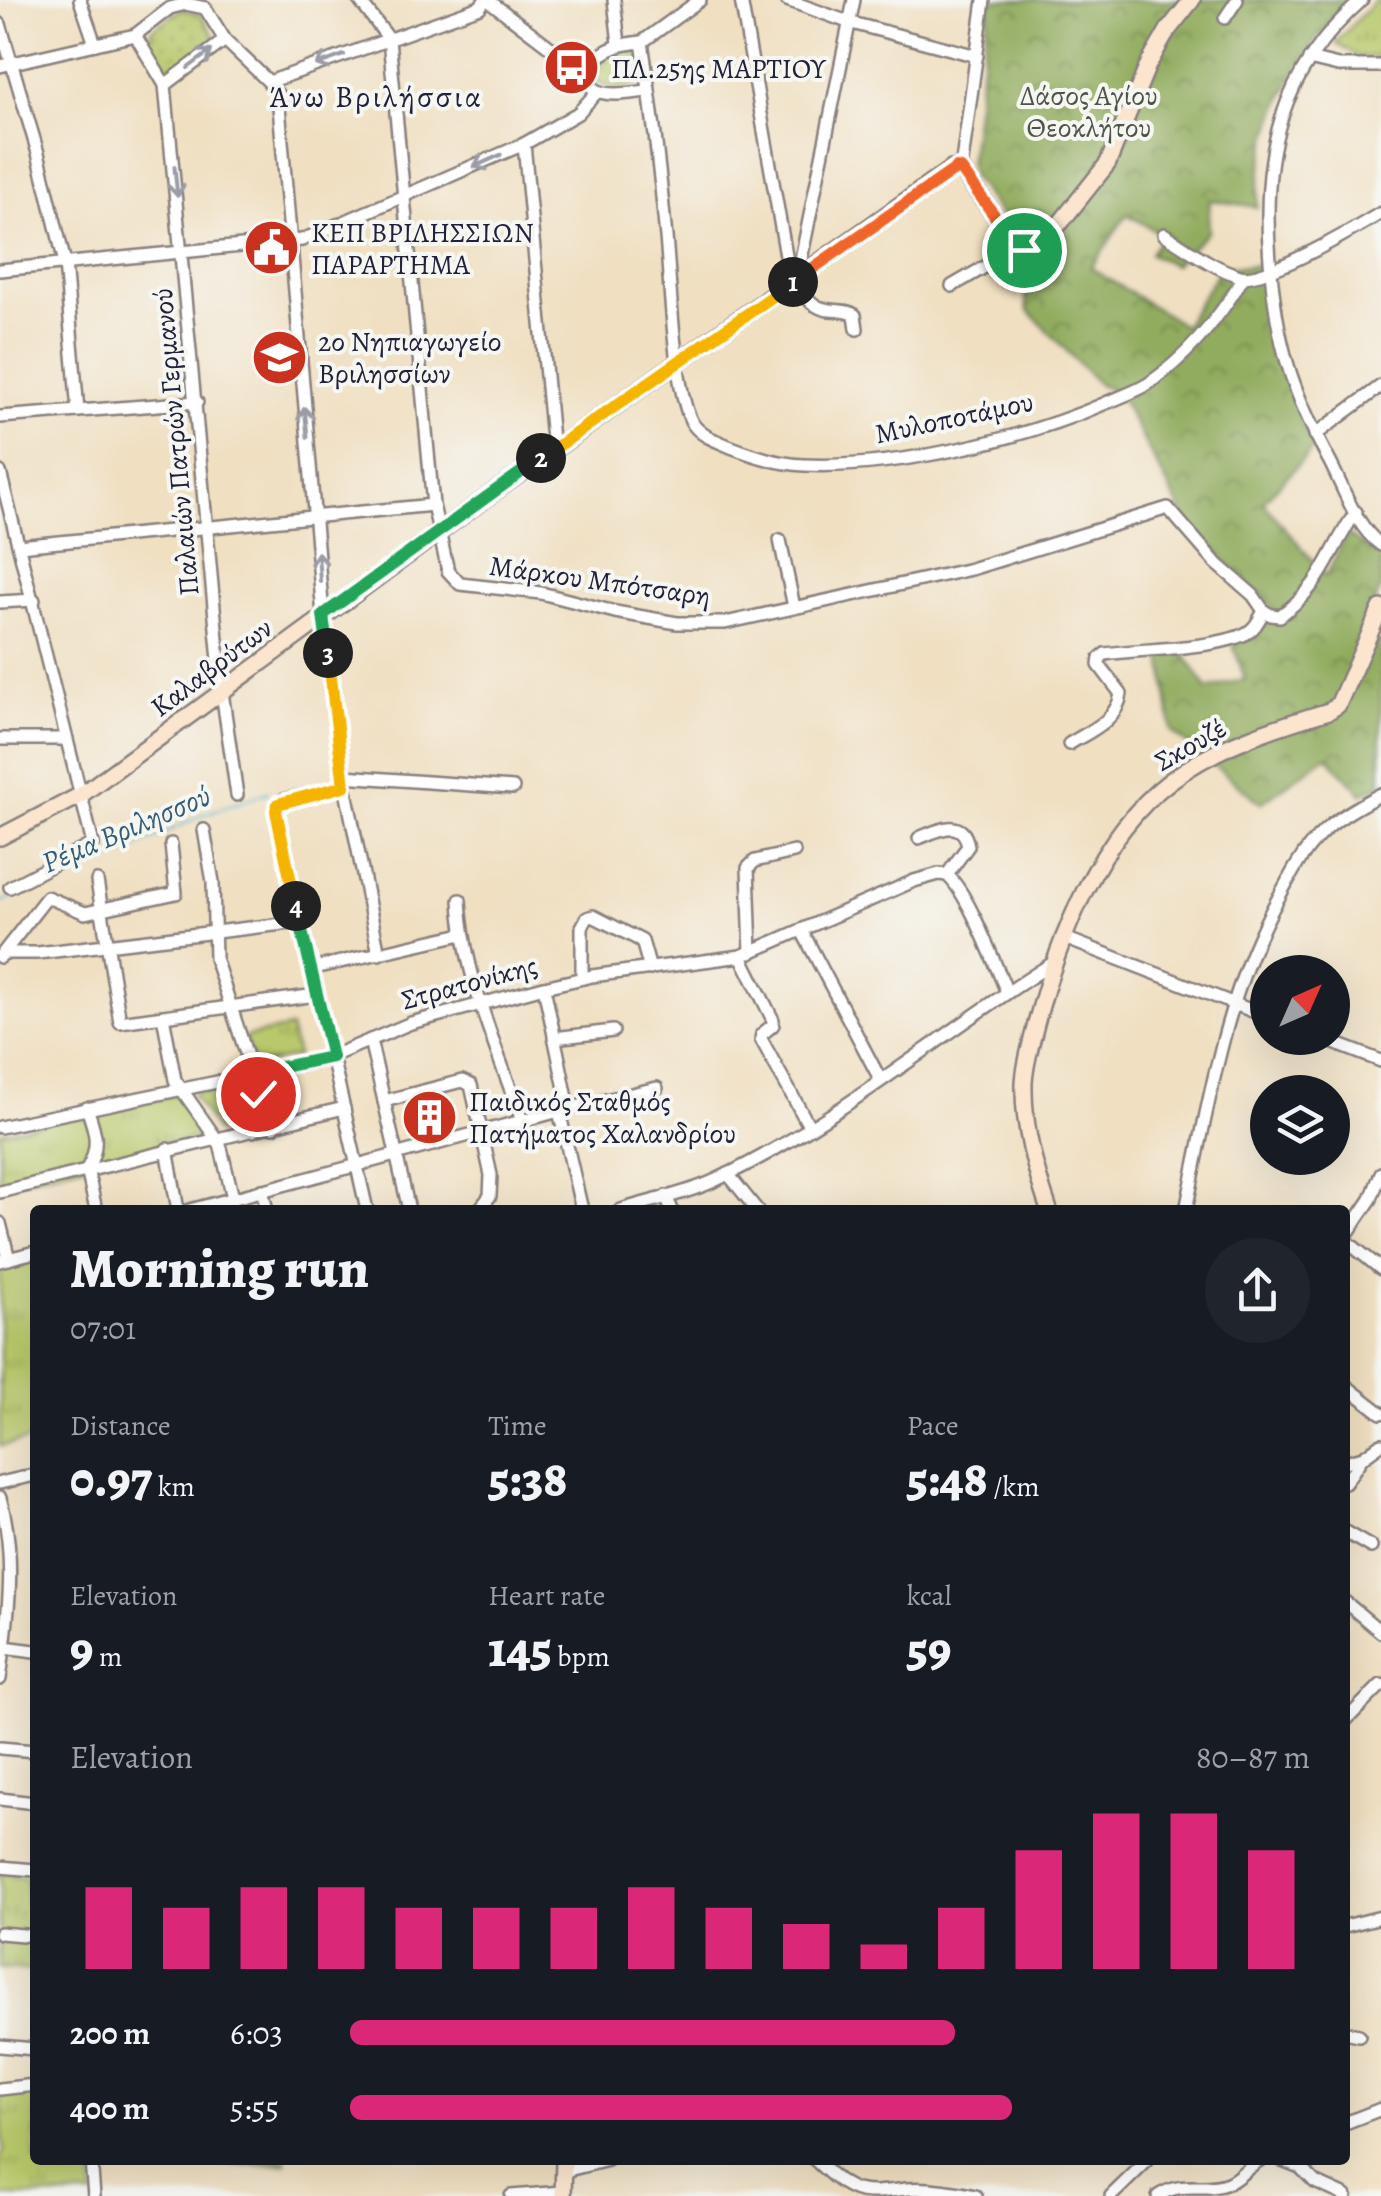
<!DOCTYPE html>
<meta charset="utf-8">
<style>
:root{--surface:#171b24;--page:#20242c;--text:#f1f3f6;--muted:#9ea1a6;--accent:#db2777}
body{margin:0;font-family:Alegreya,serif;background:var(--page);color:var(--text);height:100vh;display:flex;flex-direction:column;font-size:38px;white-space:nowrap}
*{box-sizing:border-box;margin:0}
p{font-size:32px;color:var(--muted)}
.icon{flex:none;width:55px;height:55px;fill:none;stroke:currentColor;stroke-width:2;stroke-linecap:round;stroke-linejoin:round}
.map{position:relative;flex:1;overflow:hidden}
.panel{position:absolute;left:30px;top:1205px;width:1320px;height:960px;display:flex;flex-direction:column;background:var(--surface);border-radius:10px;box-shadow:0 10px 40px #0002}
.panel>*{flex:none}
.needle{width:65px;rotate:45deg}
.buttons{position:absolute;left:1250px;top:955px;display:grid;gap:20px}
.buttons a{display:grid;place-items:center;width:100px;height:100px;border-radius:50%;background:var(--surface);box-shadow:0 10px 40px #0002;font-size:50px}
.pin{position:absolute;display:grid;place-items:center;width:85px;height:85px;color:#fff;margin:-42px;border:5px solid #fff;border-radius:50%;box-shadow:0 2px 10px #0007}
.km{position:absolute;width:50px;height:50px;margin:-25px;border-radius:50%;background:#222;color:#fff;font-size:28px;line-height:50px;text-align:center}
.round{display:grid;place-items:center;flex:none;width:105px;height:105px;border-radius:52px;background:var(--page)}
.headline{display:flex;align-items:center;justify-content:space-between;height:170px;padding:0 40px}
h1{font-size:55px;font-weight:800;line-height:75px}
.figures{display:grid;grid-template-columns:repeat(3,1fr);gap:15px;height:170px;padding:10px 40px}
.figures div{display:grid;align-content:center}
.figures b{font-size:50px;font-weight:800}
.figures small{font-size:28px;font-weight:400}
.figures p{font-size:28px}
.chart{height:280px;padding:20px 40px}
.chart p{display:flex;justify-content:space-between}
.chart svg{width:100%;height:180px;margin-top:10px;stroke:var(--accent);stroke-width:6}
ul{padding:0 40px;list-style:none;font-size:32px}
li{display:grid;grid-template-columns:160px 120px 1fr;align-items:center;height:75px}
li i{height:25px;border-radius:12px;background:var(--accent)}
.map>svg:first-child{display:block}
</style>
<div class="map">
<svg width="1381" height="2196" viewBox="0 0 1381 2196">
<defs>
<pattern id="grass-tufts" width="24" height="20" patternUnits="userSpaceOnUse" patternTransform="scale(2.5)"><rect width="24" height="20" fill="#b8c86a"/><path d="M3 7l-1-3M5 7V3M7 7l1-3M15 17l-1-3M17 17v-4M19 17l1-3" fill="none" stroke="#9eac5d"/></pattern>
<pattern id="forest-crowns" width="20" height="18" patternUnits="userSpaceOnUse" patternTransform="scale(2.5)"><rect width="20" height="18" fill="#92ac5e"/><path d="M2 6a3 3 0 1 1 6 0M12 15a3 3 0 1 1 6 0" fill="none" stroke="#778c4f"/></pattern>
<pattern id="park-dots" width="8" height="8" patternUnits="userSpaceOnUse" patternTransform="scale(2.5)"><rect width="8" height="8" fill="#b8c86a"/><path d="M2 2h.1M6 6h.1" fill="none" stroke="#9eac5d" stroke-width="1.8" stroke-linecap="round"/></pattern>
</defs>
<rect width="100%" height="100%" fill="#f6f6f2"/>
<filter id="ink" filterUnits="userSpaceOnUse"><feTurbulence type="fractalNoise" baseFrequency=".01" numOctaves="2"/><feDisplacementMap in="SourceGraphic" scale="20" xChannelSelector="R" yChannelSelector="G"/><feConvolveMatrix kernelMatrix="1 2 1 2 8 2 1 2 1" color-interpolation-filters="sRGB"/></filter>
<filter id="wash" filterUnits="userSpaceOnUse"><feTurbulence type="fractalNoise" baseFrequency=".0048" numOctaves="4" result="noise"/><feDisplacementMap in="SourceGraphic" scale="40" xChannelSelector="R" yChannelSelector="G"/><feGaussianBlur stdDeviation="2.25" result="paint"/><feColorMatrix in="noise" values="0 0 0 0 0 0 0 0 0 0 0 0 0 0 0 0 0 1.4 0 .05"/><feComposite in="paint" operator="in"/></filter>
<g filter="url(#wash)">
<rect width="100%" height="100%" fill="#f0dfc1"/>
<g fill="url(#grass-tufts)" stroke="#6d7552" stroke-width="2.5">
<polygon points="1376,0 1381,0 1381,57 1358,57 1335,43"/>
<polygon points="290,1028 297,1056 253,1066 245,1037"/>
<polygon points="250,1081 255,1099 250,1126 218,1133 192,1094"/>
<polygon points="179,1094 206,1135 0,1185 0,1132"/>
<polygon points="35,1257 35,1439 0,1446 0,1266"/>
<polygon points="0,1874 27,1877 26,1903 35,1904 35,1971 0,1968"/>
<polygon points="35,2087 35,2160 286,2160 286,2163 264,2165 93,2162 93,2196 0,2196 0,2158 4,2151 0,2092"/>
</g>
<path fill="url(#forest-crowns)" stroke="#5a674c" stroke-width="2.5" d="M990,0H1350C1293,58 1261,126 1257,207L1210,200L1208,232L1174,265L1150,254L1162,235L1127,214L1091,268L1184,326L1220,268L1262,265C1270,334 1284,386 1314,448L1263,502L1326,576L1347,534L1381,557V587L1363,633L1381,643V784L1362,794L1327,756L1261,803L1172,732L1162,655L1183,652L1207,689L1245,679L1233,645L1254,636L1274,609L1190,527L1118,393L1099,385L1027,309L1020,241L972,177L969,165Z"/>
<g fill="url(#park-dots)" stroke="#6d7552" stroke-width="2.5">
<path d="M181,9L200,14L217,40L184,65L171,69C156,62 148,46 151,30Z"/>
<path d="M637,47C639,56 645,73 639,81C628,96 600,87 592,76C601,55 616,50 637,47Z"/>
</g>
<g fill="none" stroke-linecap="round" stroke-linejoin="round">
<polyline stroke="#4fb2ce" stroke-width="2.5" points="0,903 58,874 124,853 202,815 268,792"/>
</g>
</g>
<g filter="url(#ink)">
<g fill="none" stroke-linecap="round" stroke-linejoin="round">
<defs>
<g id="street">
<polyline points="80,0 95,44"/>
<path d="M359,0L389,39L433,505L448,571L460,584L541,593L615,612L677,623H725L971,569L1168,508L1215,562L1253,595L1264,611L1271,615L1280,616C1327,581 1326,555 1356,512"/>
<polyline points="488,0 584,73"/>
<polyline points="614,0 619,44"/>
<path d="M741,0L789,273C801,282 803,298 815,305C828,314 843,307 855,315L857,329"/>
<polyline points="787,0 848,22 977,56"/>
<path d="M1362,0C1279,73 1261,155 1270,260C1276,341 1291,390 1330,462C1344,489 1356,527 1381,545"/>
<polyline points="1225,18 1237,0"/>
<polyline points="0,24 38,153 65,263 78,411"/>
<polyline points="135,35 165,85 225,40"/>
<polyline points="642,42 700,0"/>
<polyline points="1309,59 1338,66 1381,66"/>
<polyline points="0,66 135,35 170,8 186,4 205,8 225,40 269,82 278,95 323,615 343,776 379,954"/>
<polyline points="269,82 480,7 485,0"/>
<polyline points="165,85 222,692 237,795"/>
<path d="M648,91C625,93 592,103 584,73C599,51 616,44 642,42C652,107 660,172 666,237C670,277 674,395 693,424C702,437 718,441 731,447C755,456 779,464 804,465C895,469 1024,439 1106,403C1120,397 1135,392 1148,384C1187,357 1219,318 1243,278"/>
<polyline points="524,144 553,450"/>
<polyline points="961,169 984,0"/>
<path d="M1164,234C1188,249 1213,268 1240,276C1263,283 1356,228 1381,213"/>
<polyline points="0,270 302,240 524,144 578,113 597,92"/>
<polyline points="797,279 854,0"/>
<polyline points="952,286 1019,247"/>
<polyline points="0,417 197,402"/>
<polyline points="1315,435 1381,386"/>
<polyline points="0,472 93,844 10,887"/>
<polyline points="780,540 794,607"/>
<polyline points="19,546 433,505"/>
<polyline points="0,602 34,600"/>
<polyline points="0,739 67,739"/>
<path d="M1069,744C1090,731 1117,721 1121,694L1099,665L1100,658L1105,654C1142,649 1213,649 1245,634C1255,629 1259,620 1264,611"/>
<polyline points="343,776 513,788"/>
<polyline points="345,786 283,800 278,804 276,811 367,1210"/>
<polyline points="204,830 213,882 215,958 258,1090 253,1131"/>
<path d="M919,838C938,830 963,816 968,846L947,875"/>
<path d="M947,875C969,894 994,963 1007,992"/>
<polyline points="97,881 120,1022 316,995"/>
<path d="M460,900C464,976 497,1049 522,1121"/>
<polyline points="802,931 880,1079"/>
<polyline points="1062,937 1268,1017"/>
<polyline points="4,953 38,953 300,922"/>
<polyline points="751,953 748,868 755,861 794,852"/>
<polyline points="741,956 773,1020 773,1025 762,1034 761,1039 809,1126"/>
<polyline points="0,957 47,897 85,913 176,893 171,844"/>
<polyline points="310,969 462,934"/>
<polyline points="582,978 582,927 587,918 593,916 642,941 650,969"/>
<polyline points="544,987 569,1108"/>
<polyline points="163,1016 175,1080 220,1144 233,1198"/>
<polyline points="554,1038 613,1031"/>
<polyline points="1321,1038 1381,1061"/>
<polyline points="370,1040 409,1210"/>
<polyline points="252,1073 264,1084 274,1127"/>
<polyline points="384,1101 462,1081 471,1085 491,1175 490,1196 479,1210"/>
<path d="M87,1108C96,1133 100,1146 87,1169L96,1210"/>
<polyline points="0,1127 323,1060 411,1023 544,987 592,976 741,956 914,881 939,874 947,875"/>
<polyline points="167,1149 178,1210"/>
<polyline points="728,1174 757,1210"/>
<polyline points="262,1190 267,1210"/>
<polyline points="0,1192 344,1108"/>
<polyline points="666,1196 672,1210"/>
<polyline points="190,1210 559,1111"/>
<polyline points="582,1210 559,1111 657,1088"/>
<path d="M621,1210C652,1200 687,1194 716,1180C837,1123 940,1033 1053,963"/>
<path d="M1186,1210C1209,1102 1225,992 1280,895C1291,875 1302,853 1318,837C1336,818 1359,806 1381,794"/>
<polyline points="0,1223 9,1259"/>
<polyline points="1345,1237 1371,1199 1381,1173"/>
<polyline points="1345,1240 1381,1269"/>
<polyline points="0,1261 35,1252"/>
<polyline points="1345,1385 1381,1413"/>
<polyline points="1345,1462 1363,1457 1381,1444"/>
<polyline points="0,1483 35,1475"/>
<polyline points="1345,1483 1362,1458"/>
<path d="M0,1498C17,1557 8,1619 0,1679"/>
<polyline points="1345,1532 1371,1547"/>
<polyline points="1345,1602 1381,1632"/>
<polyline points="4,1647 35,1651"/>
<polyline points="1345,1721 1381,1685"/>
<polyline points="0,1748 35,1751"/>
<polyline points="0,1799 35,1803"/>
<polyline points="0,1867 35,1870"/>
<polyline points="1345,1926 1381,1917"/>
<polyline points="0,1933 35,1936"/>
<polyline points="1345,2032 1359,2035"/>
<polyline points="0,2046 35,2049"/>
<polyline points="0,2089 35,2085"/>
<polyline points="1345,2123 1381,2109"/>
<polyline points="91,2160 94,2196"/>
<path d="M815,2160C852,2195 858,2195 906,2189C930,2187 953,2191 976,2196"/>
<polyline points="1282,2160 1300,2167 1316,2160"/>
<polyline points="1300,2167 1315,2182 1346,2196"/>
<polyline points="564,2171 608,2160"/>
<polyline points="511,2196 563,2192"/>
<polyline points="1111,2196 1148,2160"/>
<path d="M1158,2196C1184,2179 1204,2193 1228,2183C1240,2178 1248,2166 1260,2160"/>
</g>
<g id="secondary">
<polyline points="0,837 81,795 494,492 951,169 961,169 1015,244 1026,251 1039,244 1061,222 1108,163 1148,65 1168,30 1192,0"/>
<path d="M1049,1210C1035,1169 1023,1127 1024,1083C1025,1063 1031,1044 1036,1024C1058,940 1098,836 1170,781C1216,746 1275,727 1329,711L1338,705L1381,608"/>
<polyline points="563,2196 564,2160"/>
</g>
</defs>
<use href="#street" stroke="#89807e" stroke-width="16"/>
<use href="#secondary" stroke="#89807e" stroke-width="20"/>
<use href="#street" stroke="#fff" stroke-width="11"/>
<use href="#secondary" stroke="#fbe5cf" stroke-width="15"/>
</g>
<defs><path id="oneway-shaft" d="M-6 0H5M1.5-3L5.5 0L1.5 3" fill="none" stroke-width="1.6" stroke-linecap="round" stroke-linejoin="round" transform="scale(2.5)"/></defs>
<g stroke="#9c9ca7">
<use href="#oneway-shaft" transform="translate(200 59) rotate(-37)"/>
<use href="#oneway-shaft" transform="translate(330 60) rotate(160)"/>
<use href="#oneway-shaft" transform="translate(487 161) rotate(156)"/>
<use href="#oneway-shaft" transform="translate(176 182) rotate(84)"/>
<use href="#oneway-shaft" transform="translate(306 422) rotate(-96)"/>
<use href="#oneway-shaft" transform="translate(319 567) rotate(-94)"/>
</g>
</g>
<g fill="none" stroke-linecap="round" stroke-linejoin="round" filter="url(#ink)">
<defs>
<polyline id="split-1" points="793,282 957,168 961,169 1012,240 1024,250"/>
<polyline id="split-2" points="541,458 793,282"/>
<polyline id="split-3" points="328,653 323,615 541,458"/>
<polyline id="split-4" points="296,906 276,811 278,804 344,786 328,653"/>
<polyline id="split-5" points="258,1094 252,1073 332,1057 296,906"/>
</defs>
<use href="#split-1" stroke="#fff" stroke-width="20"/>
<use href="#split-2" stroke="#fff" stroke-width="20"/>
<use href="#split-3" stroke="#fff" stroke-width="20"/>
<use href="#split-4" stroke="#fff" stroke-width="20"/>
<use href="#split-5" stroke="#fff" stroke-width="20"/>
<use href="#split-1" stroke="#f0652b" stroke-width="12"/>
<use href="#split-2" stroke="#f5b400" stroke-width="12"/>
<use href="#split-3" stroke="#22a559" stroke-width="12"/>
<use href="#split-4" stroke="#f5b400" stroke-width="12"/>
<use href="#split-5" stroke="#22a559" stroke-width="12"/>
</g>
<defs>
<symbol id="bus-disc" viewBox="-11 -11 22 22"><circle r="9.5" fill="#c8321e" stroke="#f6f6f2"/><path d="M-5-6H5V4H4V6H2V4H-2V6H-4V4H-5ZM-3.5-4V0h7V-4ZM-3.5 1.2v1.5H-2V1.2ZM2 1.2v1.5H3.5V1.2Z" fill="#fff"/></symbol>
<symbol id="civic-disc" viewBox="-11 -11 22 22"><circle r="9.5" fill="#c8321e" stroke="#f6f6f2"/><path d="M-.6-6.5H3V-4.5H.6V-3L4-1V1h2V6H-6V1h2V-1L-.6-3ZM-1.2 2.5V6h2.4V2.5Z" fill="#fff"/></symbol>
<symbol id="school-disc" viewBox="-11 -11 22 22"><circle r="9.5" fill="#c8321e" stroke="#f6f6f2"/><path d="M0-5L7-2L0 1L-7-2ZM-4 1L0 2.5L4 1V4Q0 6-4 4Z" fill="#fff"/></symbol>
<symbol id="building-disc" viewBox="-11 -11 22 22"><circle r="9.5" fill="#c8321e" stroke="#f6f6f2"/><path d="M-4-6H4V6H1V3H-1V6H-4ZM-2.5-4.3h1.7v1.8h-1.7ZM.8-4.3h1.7v1.8H.8ZM-2.5-1h1.7V.8h-1.7ZM.8-1h1.7V.8H.8Z" fill="#fff"/></symbol>
</defs>
<g fill-rule="evenodd">
<use href="#bus-disc" x="540" y="36" width="63" height="63"/>
<use href="#civic-disc" x="240" y="216" width="63" height="63"/>
<use href="#school-disc" x="248" y="326" width="63" height="63"/>
<use href="#building-disc" x="398" y="1086" width="63" height="63"/>
</g>
<g text-anchor="middle" stroke-width="8" stroke-linejoin="round" paint-order="stroke">
<g font-size="28" fill="#22223b" stroke="#f6f6f2" text-anchor="start">
<text x="611" y="78">ΠΛ.25ης ΜΑΡΤΙΟΥ</text>
<text x="311" y="242">ΚΕΠ ΒΡΙΛΗΣΣΙΩΝ<tspan x="311" dy="32">ΠΑΡΑΡΤΗΜΑ</tspan></text>
<text x="318" y="351">2ο Νηπιαγωγείο<tspan x="318" dy="32">Βριλησσίων</tspan></text>
<text x="469" y="1111">Παιδικός Σταθμός<tspan x="469" dy="32">Πατήματος Χαλανδρίου</tspan></text>
</g>
<g font-size="28" fill="#4f5449" stroke="#f6f6f2">
<text x="1089" y="105">Δάσος Αγίου<tspan x="1089" dy="32">Θεοκλήτου</tspan></text>
</g>
<g font-size="28" fill="#22223b" stroke="#f6f6f2">
<text transform="translate(954 417) rotate(-12)" y="10">Μυλοποτάμου</text>
<text transform="translate(175 442) rotate(-95)" y="10">Παλαιών Πατρών Γερμανού</text>
<text transform="translate(600 580) rotate(8)" y="10">Μάρκου Μπότσαρη</text>
<text transform="translate(211 667) rotate(-37)" y="10">Καλαβρύτων</text>
<text transform="translate(1190 744) rotate(-30)" y="10">Σκουζέ</text>
<text transform="translate(469 982) rotate(-15)" y="10">Στρατονίκης</text>
</g>
<g font-size="30" letter-spacing="2.5" fill="#22223b" stroke="#f6f6f2">
<text x="376" y="107">Άνω Βριλήσσια</text>
</g>
<g font-size="30" font-style="italic" fill="#345c76" stroke="#f6f6f2">
<text transform="translate(126 829) rotate(-23)" y="10">Ρέμα Βριλησσού</text>
</g>
</g>
</svg>
<div class="buttons">
<a><svg class="needle" viewBox="-14 -14 28 28"><path d="M0-13l5 13h-10z" fill="#e53935"/><path d="M0 13l5-13h-10z" fill="#9ea1a6"/></svg></a>
<a><svg class="icon" aria-label="layers" viewBox="0 0 24 24"><path d="M12 4l9 5-9 5-9-5zM3 14l9 5 9-5"/></svg></a>
</div>
<div class="pin" style="left:1024px;top:250px;background:#1e9e55"><svg class="icon" aria-label="arrive" viewBox="0 0 24 24"><path d="M6 21V4h12l-3 4 3 4H6"/></svg></div>
<div class="pin" style="left:258px;top:1094px;background:#d93025"><svg class="icon" aria-label="check" viewBox="0 0 24 24"><path d="M5 12l5 5 9-10"/></svg></div>
<b class="km" style="left:793px;top:282px">1</b>
<b class="km" style="left:541px;top:458px">2</b>
<b class="km" style="left:328px;top:653px">3</b>
<b class="km" style="left:296px;top:906px">4</b>
<section class="panel">
<div class="headline"><div><h1>Morning run</h1><p>07:01</p></div><a class="round"><svg class="icon" aria-label="share" viewBox="0 0 24 24"><path d="M12 15V3M7 8l5-5 5 5M5 13v7h14v-7"/></svg></a></div>
<div class="figures">
<div><p>Distance</p><b>0.97<small> km</small></b></div>
<div><p>Time</p><b>5:38</b></div>
<div><p>Pace</p><b>5:48<small> /km</small></b></div>
</div>
<div class="figures">
<div><p>Elevation</p><b>9<small> m</small></b></div>
<div><p>Heart rate</p><b>145<small> bpm</small></b></div>
<div><p>kcal</p><b>59</b></div>
</div>
<div class="chart"><p><span>Elevation</span>80–87 m</p>
<svg viewBox="0 0 160 44" preserveAspectRatio="none"><path d="M5 44V24M15 44V29M25 44V24M35 44V24M45 44V29M55 44V29M65 44V29M75 44V24M85 44V29M95 44V33M105 44V38M115 44V29M125 44V15M135 44V6M145 44V6M155 44V15"/></svg>
</div>
<ul>
<li><b>200 m</b>6:03<i style="width:63%"></i></li>
<li><b>400 m</b>5:55<i style="width:69%"></i></li>
</ul>
</section>
</div>
